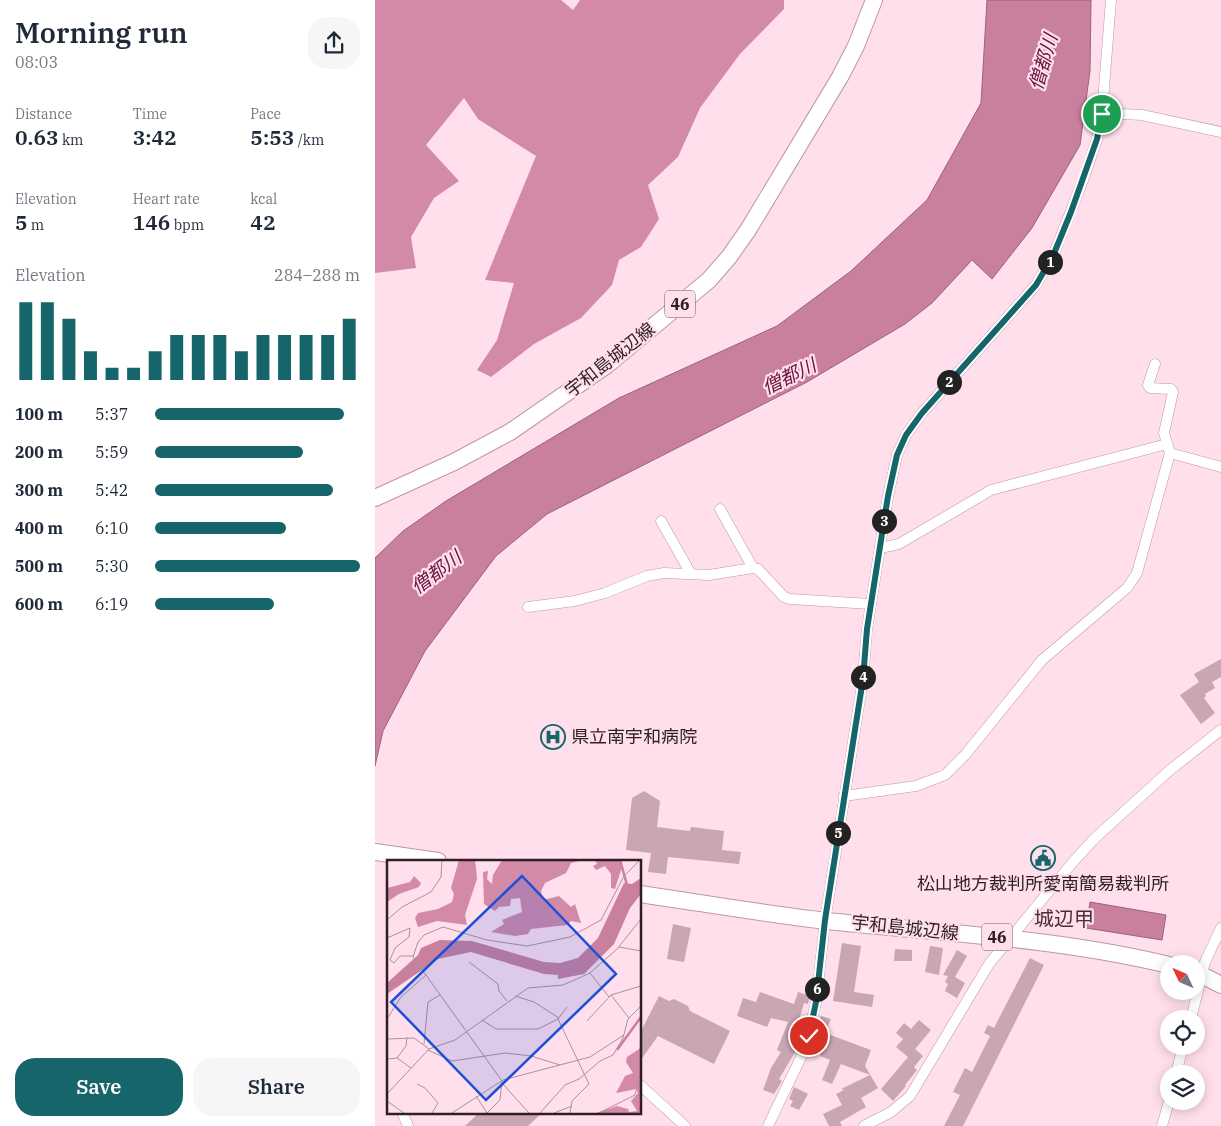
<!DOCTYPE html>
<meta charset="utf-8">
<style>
:root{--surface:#fff;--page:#f6f6f7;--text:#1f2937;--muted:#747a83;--accent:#16656b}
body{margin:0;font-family:"IBM Plex Serif","Noto Sans JP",serif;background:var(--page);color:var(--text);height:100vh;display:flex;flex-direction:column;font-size:19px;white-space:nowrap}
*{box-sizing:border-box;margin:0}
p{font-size:16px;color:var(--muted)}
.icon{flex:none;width:28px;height:28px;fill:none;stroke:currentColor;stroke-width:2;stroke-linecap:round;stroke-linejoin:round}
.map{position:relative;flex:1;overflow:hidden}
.side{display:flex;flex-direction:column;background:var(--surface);width:375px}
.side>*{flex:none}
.needle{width:32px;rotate:314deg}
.buttons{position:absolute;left:785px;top:955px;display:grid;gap:10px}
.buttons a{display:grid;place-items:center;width:45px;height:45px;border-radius:50%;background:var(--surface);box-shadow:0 2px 12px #0003;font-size:25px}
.pin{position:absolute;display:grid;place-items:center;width:42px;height:42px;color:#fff;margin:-21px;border:2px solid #fff;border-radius:50%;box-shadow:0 1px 5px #0007}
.km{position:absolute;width:25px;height:25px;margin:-12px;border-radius:50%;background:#222;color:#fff;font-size:14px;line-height:25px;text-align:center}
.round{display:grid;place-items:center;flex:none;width:52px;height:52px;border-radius:20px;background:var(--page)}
.overview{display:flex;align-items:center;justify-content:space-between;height:85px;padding:0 15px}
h1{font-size:28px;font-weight:600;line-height:38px}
.stats{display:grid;grid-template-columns:repeat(3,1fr);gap:8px;height:85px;padding:5px 15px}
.stats div{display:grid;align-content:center}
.stats b{font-size:21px;font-weight:600}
.stats small{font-size:14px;font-weight:400}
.stats p{font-size:14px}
.chart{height:140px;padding:10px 15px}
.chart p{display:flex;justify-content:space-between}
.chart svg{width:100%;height:90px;margin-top:5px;stroke:var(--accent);stroke-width:6}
.button{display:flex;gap:10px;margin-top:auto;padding:10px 15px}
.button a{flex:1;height:58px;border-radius:20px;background:var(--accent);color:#fff;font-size:20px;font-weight:600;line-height:58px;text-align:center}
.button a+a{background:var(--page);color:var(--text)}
ul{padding:0 15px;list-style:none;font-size:16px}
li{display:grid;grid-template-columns:80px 60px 1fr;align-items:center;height:38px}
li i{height:12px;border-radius:6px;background:var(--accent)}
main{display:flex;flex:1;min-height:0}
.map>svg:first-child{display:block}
</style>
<main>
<section class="side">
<div class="overview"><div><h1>Morning run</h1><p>08:03</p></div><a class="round"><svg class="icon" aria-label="share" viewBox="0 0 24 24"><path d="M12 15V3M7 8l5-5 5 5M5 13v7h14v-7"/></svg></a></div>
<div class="stats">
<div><p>Distance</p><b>0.63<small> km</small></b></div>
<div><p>Time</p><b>3:42</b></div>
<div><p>Pace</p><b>5:53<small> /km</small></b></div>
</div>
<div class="stats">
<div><p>Elevation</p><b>5<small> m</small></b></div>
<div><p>Heart rate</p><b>146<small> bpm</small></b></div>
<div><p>kcal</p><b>42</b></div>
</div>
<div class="chart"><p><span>Elevation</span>284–288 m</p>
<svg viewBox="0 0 160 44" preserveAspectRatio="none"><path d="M5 44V6M15 44V6M25 44V14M35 44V30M45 44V38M55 44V38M65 44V30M75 44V22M85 44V22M95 44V22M105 44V30M115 44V22M125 44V22M135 44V22M145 44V22M155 44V14"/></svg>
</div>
<ul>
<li><b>100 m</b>5:37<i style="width:92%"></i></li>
<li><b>200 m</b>5:59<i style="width:72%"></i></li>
<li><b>300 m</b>5:42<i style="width:87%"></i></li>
<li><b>400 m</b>6:10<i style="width:64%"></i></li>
<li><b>500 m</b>5:30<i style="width:100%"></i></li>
<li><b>600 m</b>6:19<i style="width:58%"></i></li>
</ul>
<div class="button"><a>Save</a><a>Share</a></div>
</section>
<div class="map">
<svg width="846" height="1126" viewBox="0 0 846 1126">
<rect width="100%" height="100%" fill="#ffdfeb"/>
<polygon fill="#d38aa8" points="0,0 186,0 198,10 205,0 409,0 409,9 365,54 325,108 303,157 273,185 284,219 266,247 244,260 237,285 206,318 159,344 116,377 102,370 122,340 139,283 110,280 161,156 103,119 89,98 51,145 84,181 59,198 36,237 41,268 0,273"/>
<g fill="#c8809e" stroke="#9a6379">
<polygon points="612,0 716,0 715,71 705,145 657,228 617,279 597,260 557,303 530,324 432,382 172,514 121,556 50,651 8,731 0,766 0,558 28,531 71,501 244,398 402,326 476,271 552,200 606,103"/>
<polygon points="715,902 791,915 787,940 711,928"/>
</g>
<g fill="#caa5b3">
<polygon points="846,659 846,677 837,682 840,688 830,694 831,696 829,698 840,713 826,724 805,695 824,682 819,674"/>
<polygon points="269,791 285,801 282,827 315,831 316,827 349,831 347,850 366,852 364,864 293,857 291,874 273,872 276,853 251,850 257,798"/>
<polygon points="298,924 316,928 309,962 292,959"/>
<polygon points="467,943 486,946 479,992 499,995 497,1007 458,1001"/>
<polygon points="555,946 568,948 564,975 550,972"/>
<polygon points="520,949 537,950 537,961 519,961"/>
<polygon points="582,950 592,956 580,977 590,983 582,998 570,991 573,984 570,982 573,976 568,975"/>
<polygon points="655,958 669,965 588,1126 569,1126 585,1095 578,1092 590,1068 597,1072 615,1036 609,1033 613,1025 619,1028"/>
<polygon points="385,992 419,1004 423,992 435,996 433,1004 429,1003 422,1027 427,1029 422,1049 404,1079 407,1081 399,1094 388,1090 396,1068 406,1052 402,1050 413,1022 396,1018 392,1027 362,1016 368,998 381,1002"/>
<polygon points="284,996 294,1001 299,999 313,1006 315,1011 355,1031 339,1064 283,1036 265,1061 265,1033"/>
<polygon points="446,1016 456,1019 450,1033 496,1050 490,1066 503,1088 486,1098 491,1107 465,1122 467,1126 454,1126 448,1114 467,1105 461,1094 469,1090 466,1089 495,1075 466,1064 457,1084 447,1080 455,1060 445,1056 447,1049 437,1046"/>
<polygon points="544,1020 556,1030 540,1049 548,1056 539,1067 542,1070 530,1085 531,1086 518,1101 506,1089 533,1057 521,1047 528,1039 521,1033 529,1023 536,1029"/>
<polygon points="419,1087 433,1094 424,1110 415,1106 418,1101 414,1099"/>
<polygon points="105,1112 168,1112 153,1126 90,1126"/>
</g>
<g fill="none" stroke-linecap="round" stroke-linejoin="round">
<defs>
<g id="street">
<polyline points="727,113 767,115 846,132"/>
<polyline points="795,453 846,467"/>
<polyline points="345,509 378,568"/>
<polyline points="286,521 316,574"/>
<polyline points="505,548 524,544 616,490 792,444"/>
<polyline points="153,607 200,601 230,593 272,576 289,573 334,575 378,568 383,569 409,597 415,599 496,604"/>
<polyline points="469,796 541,786 570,775 590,755 667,660 752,588 762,573 795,453 789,433 798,392 796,389 775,388 773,385 780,364"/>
<polyline points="816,1019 830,962 846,928"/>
<polyline points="801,1074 808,1046"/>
<polyline points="265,1085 310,1126"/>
<polyline points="27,1112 33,1126"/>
<polyline points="393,1126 428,1053 441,1003 450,921 488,679 492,629 513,496 522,455 531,435 547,413 661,285 678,256 710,175 722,139 727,113 736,0"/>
<polyline points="489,1126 516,1112 535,1096 614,964 698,862 720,838 795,770 846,730"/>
<polyline points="787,1126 794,1101"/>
</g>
<g id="primary">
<polyline points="0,498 79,462 135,432 232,365 334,280 354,257 373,230 465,77 481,46 499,0"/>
<polyline points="0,852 63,861"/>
<path d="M265,894C327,903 390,914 452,921C566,933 682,938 794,965"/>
<polyline points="821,972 846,985"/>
</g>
</defs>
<use href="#street" stroke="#bc98a5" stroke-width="11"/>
<use href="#primary" stroke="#bc98a5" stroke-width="18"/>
<use href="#street" stroke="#fff" stroke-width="10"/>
<use href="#primary" stroke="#fff" stroke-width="16"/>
</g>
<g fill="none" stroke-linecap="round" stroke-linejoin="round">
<defs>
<polyline id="route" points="434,1036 441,1002 450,920 488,679 492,629 513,496 522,455 531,435 547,413 661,285 678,256 696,212 722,139 727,114"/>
</defs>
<use href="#route" stroke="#fff" stroke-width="10"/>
<use href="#route" stroke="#16656b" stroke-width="6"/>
</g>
<defs>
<symbol id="hospital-ring" viewBox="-11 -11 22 22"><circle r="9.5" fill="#ffdfeb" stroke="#16656b" stroke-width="1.5"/><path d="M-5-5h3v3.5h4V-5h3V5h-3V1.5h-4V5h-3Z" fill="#16656b"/></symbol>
<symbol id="civic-ring" viewBox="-11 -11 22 22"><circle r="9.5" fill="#ffdfeb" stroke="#16656b" stroke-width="1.5"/><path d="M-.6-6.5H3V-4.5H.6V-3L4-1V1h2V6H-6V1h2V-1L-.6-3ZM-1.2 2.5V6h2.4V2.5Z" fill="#16656b"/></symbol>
</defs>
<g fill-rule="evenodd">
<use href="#hospital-ring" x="164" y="723" width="28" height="28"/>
<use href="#civic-ring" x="654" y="844" width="28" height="28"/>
</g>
<g text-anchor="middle" stroke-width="4.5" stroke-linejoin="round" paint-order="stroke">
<g fill="#ffdfeb" stroke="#6c5960" stroke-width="1">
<rect x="290" y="290.5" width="30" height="27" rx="4"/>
<rect x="607" y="923.5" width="30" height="27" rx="4"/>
</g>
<g font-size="16" font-weight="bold" fill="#2d1f24">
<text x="305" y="310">46</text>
<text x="622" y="943">46</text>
</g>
<g font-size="18" fill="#2d1f24" stroke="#ffdfeb">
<text transform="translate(235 360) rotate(-38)" y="6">宇和島城辺線</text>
<text transform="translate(530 928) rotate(6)" y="6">宇和島城辺線</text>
</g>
<g font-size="18" fill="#2d1f24" stroke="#ffdfeb" text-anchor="start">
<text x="196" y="743">県立南宇和病院</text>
<text x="668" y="890" text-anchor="middle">松山地方裁判所愛南簡易裁判所</text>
</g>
<g font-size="19" font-style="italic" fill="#6b1542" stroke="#ffdfeb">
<text transform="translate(668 62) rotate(-74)" y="7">僧都川</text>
<text transform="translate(414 376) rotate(-26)" y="7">僧都川</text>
<text transform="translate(61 572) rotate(-37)" y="7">僧都川</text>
</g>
<g font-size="20" fill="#4a2d39" stroke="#ffdfeb">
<text x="689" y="926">城辺甲</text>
</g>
</g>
<g transform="translate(12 860)">
<rect width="254" height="254" fill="#ffdfeb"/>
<path d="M72,0H88L89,8L90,19L78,55L80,65L50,61L31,67L28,58L31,53L51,49L65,42L67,34L64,28ZM115,0H196L184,3L179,13L158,23L154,31L156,40L172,36L184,47L188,44L194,63L184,61L180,65L144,69L141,74L128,76L104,72L117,64L115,60L135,52L133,38L124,39L123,46L112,47L108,51L97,44L96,12L101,11L100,19L105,24L106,15ZM208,0H232L235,7L228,29L224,28V14L218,6L209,10L206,6L210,4ZM27,16L34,23L32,27L12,34L0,42V28L23,22ZM254,184V253H209L230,246L241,249L242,252L250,251L244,241L251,233L249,229L229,233L238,216L246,213L239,202L240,197L252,189Z" fill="#d38aa8"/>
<path d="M254,18V34L243,48L227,84L197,114L171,119V115L157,114L84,92L51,99L0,134V123L31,95L34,88L53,80L85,81L157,102L173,103L191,98L211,78L237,23L245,24Z" fill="#c8809e"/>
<path fill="none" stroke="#c8809e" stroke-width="2.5" d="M233,0L240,25M230,190L254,157"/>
<path fill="none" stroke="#ab929b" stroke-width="1" d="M0,60L15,47L44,32L54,17L55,0M0,78L23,68L22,77L8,88L3,100L7,103L13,96H26M232,87L254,91M82,102L111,124L112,131L120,141M203,113L222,137M224,135L242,158M128,136L147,142L172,158M0,159L14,137L39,115M171,159L202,224L185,241L183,253M95,160L109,169H151L171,159L180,147M200,161L224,135L254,126M0,179L27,178L42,189M37,184L41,142L53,135M41,190L65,201L118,193L144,196L173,205M10,198L19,186L20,177M0,199L10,198L24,208M115,223L142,253M30,224L38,228L51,243L45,253M0,234L42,189L68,180L141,128L176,125L203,113L230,89L254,59M89,236L100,253M0,241L17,253M65,253L116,220L203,197L237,175M100,253L113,240L115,221L26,97L31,82L37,75L56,67L100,80L140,86L183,77L214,60L237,16L253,0M153,253L178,225L192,219L213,201L226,195L236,178L241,159L254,146M167,253L185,246M212,253L248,235L254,212"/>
<path fill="#1d4ed8" fill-opacity="0.15" stroke="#1d4ed8" stroke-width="2.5" d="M135,16L229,114L99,240L4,142Z"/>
<rect width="254" height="254" fill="none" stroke="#2d1f24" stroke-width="2.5"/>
</g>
</svg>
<div class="buttons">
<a><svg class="needle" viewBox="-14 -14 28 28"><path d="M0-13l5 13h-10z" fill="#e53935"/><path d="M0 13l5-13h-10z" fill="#747a83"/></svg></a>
<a><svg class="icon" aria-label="locate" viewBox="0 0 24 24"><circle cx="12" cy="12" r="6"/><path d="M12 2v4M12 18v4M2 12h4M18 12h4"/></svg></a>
<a><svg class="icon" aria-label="layers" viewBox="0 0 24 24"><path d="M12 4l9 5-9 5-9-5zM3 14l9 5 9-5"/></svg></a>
</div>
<div class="pin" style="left:727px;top:114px;background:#1e9e55"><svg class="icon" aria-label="arrive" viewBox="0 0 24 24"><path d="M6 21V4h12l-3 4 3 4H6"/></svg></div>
<div class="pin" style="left:434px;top:1036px;background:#d93025"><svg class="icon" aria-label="check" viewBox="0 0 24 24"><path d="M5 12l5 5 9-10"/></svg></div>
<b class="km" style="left:675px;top:262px">1</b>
<b class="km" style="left:574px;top:382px">2</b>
<b class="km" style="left:509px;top:521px">3</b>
<b class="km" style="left:488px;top:677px">4</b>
<b class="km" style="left:463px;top:833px">5</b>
<b class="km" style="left:442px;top:989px">6</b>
</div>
</main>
